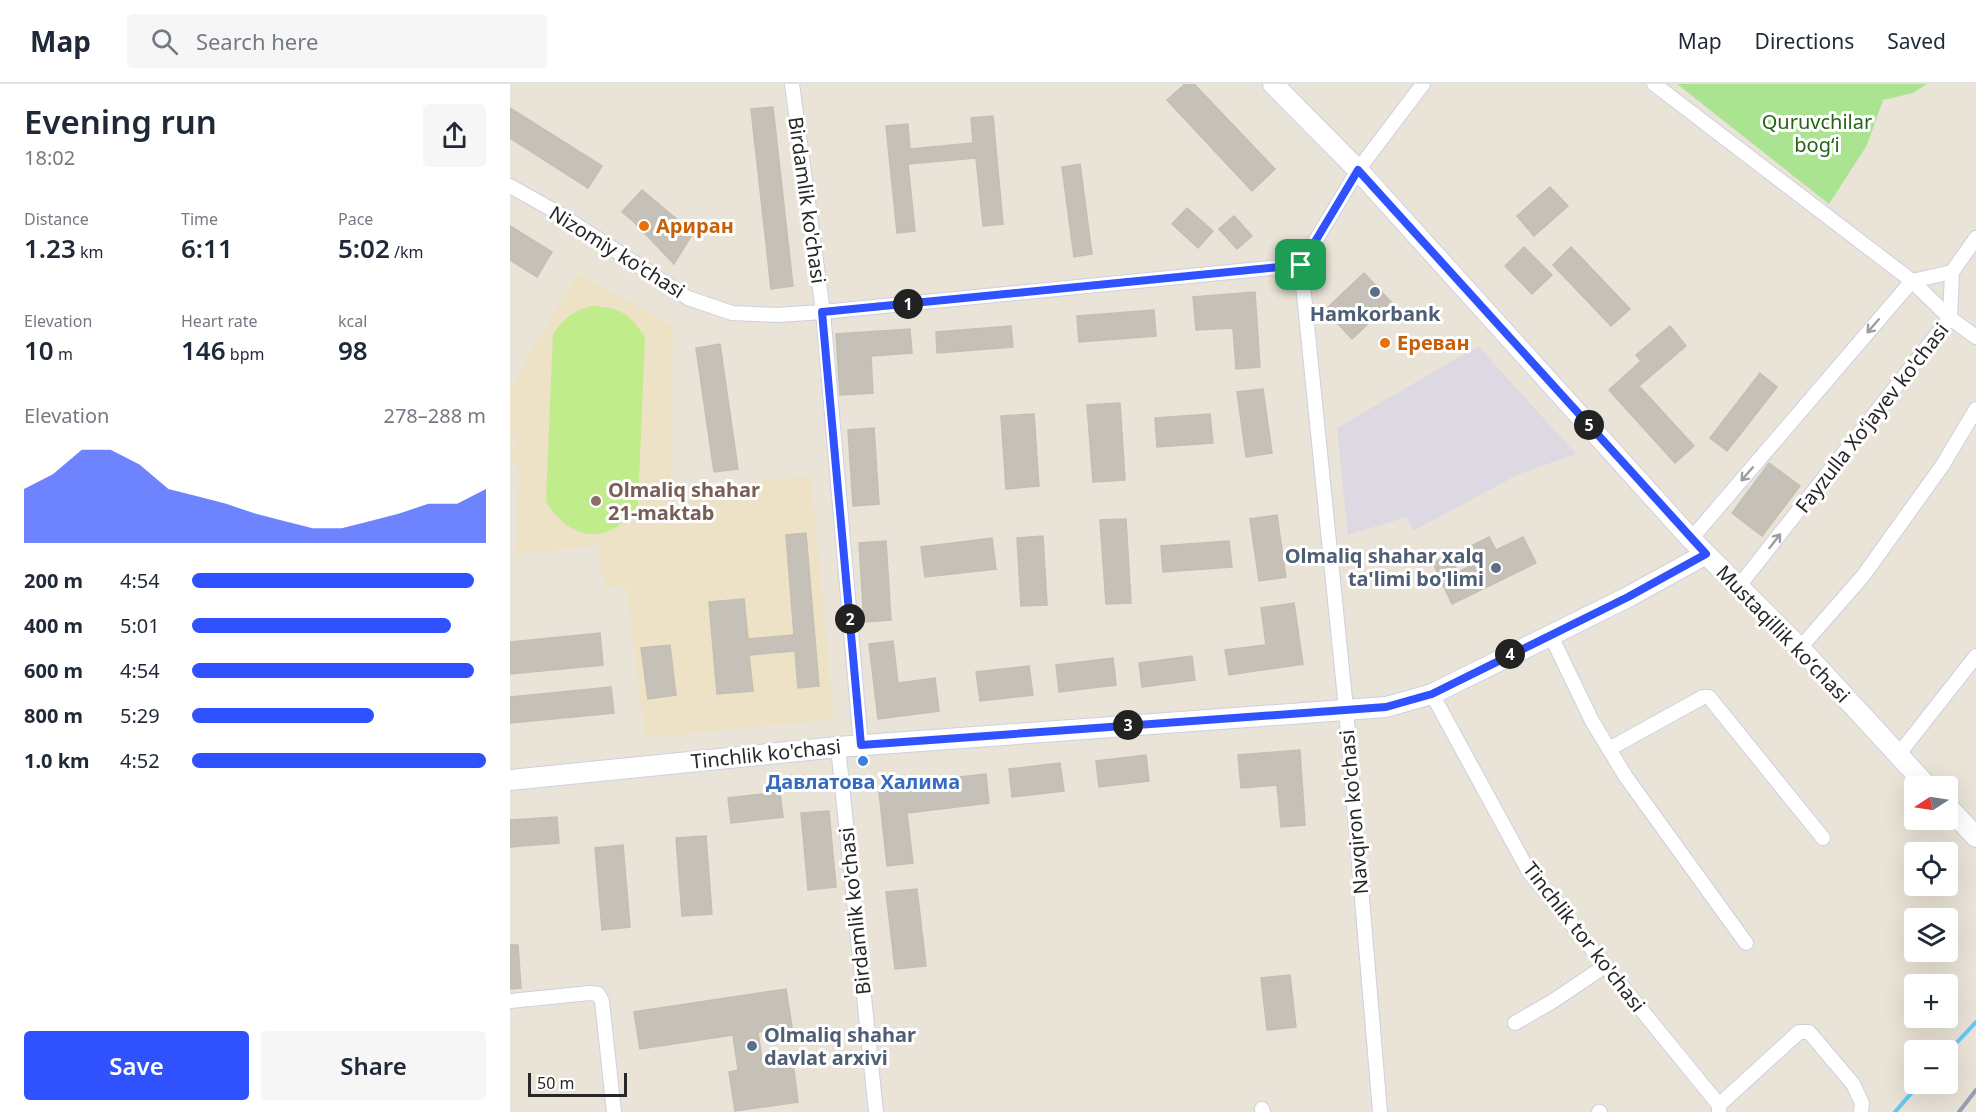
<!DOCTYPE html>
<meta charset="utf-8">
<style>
:root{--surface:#fff;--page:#f6f6f7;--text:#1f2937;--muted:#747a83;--line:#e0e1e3;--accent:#3051fe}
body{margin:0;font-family:"Noto Sans",sans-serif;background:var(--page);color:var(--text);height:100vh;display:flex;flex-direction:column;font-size:22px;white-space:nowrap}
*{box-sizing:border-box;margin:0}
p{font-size:20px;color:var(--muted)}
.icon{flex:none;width:33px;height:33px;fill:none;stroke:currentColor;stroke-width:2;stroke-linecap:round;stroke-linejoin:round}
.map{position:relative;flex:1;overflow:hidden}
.drawer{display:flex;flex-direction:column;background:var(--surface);width:510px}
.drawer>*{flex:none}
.needle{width:39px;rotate:258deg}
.buttons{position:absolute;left:1394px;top:692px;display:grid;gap:12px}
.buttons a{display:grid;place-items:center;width:54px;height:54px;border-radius:6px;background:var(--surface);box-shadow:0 6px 24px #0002;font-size:30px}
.scale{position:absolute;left:18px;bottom:15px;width:99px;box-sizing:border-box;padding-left:6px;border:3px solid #272727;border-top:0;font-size:16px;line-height:21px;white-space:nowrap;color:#272727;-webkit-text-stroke:4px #fff;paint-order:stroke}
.pin{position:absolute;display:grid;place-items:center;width:51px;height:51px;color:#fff;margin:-26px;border-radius:12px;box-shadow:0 3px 9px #0006}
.km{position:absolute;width:30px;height:30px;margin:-15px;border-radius:50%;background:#222;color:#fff;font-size:16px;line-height:30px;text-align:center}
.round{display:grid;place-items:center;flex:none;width:63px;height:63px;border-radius:6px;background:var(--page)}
.headline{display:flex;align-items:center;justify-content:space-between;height:102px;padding:0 24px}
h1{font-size:33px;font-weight:600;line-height:45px}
.stats{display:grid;grid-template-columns:repeat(3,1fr);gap:9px;height:102px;padding:6px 24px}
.stats div{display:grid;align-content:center}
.stats b{font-size:26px;font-weight:600}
.stats small{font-size:16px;font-weight:400}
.stats p{font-size:16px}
.chart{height:168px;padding:12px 24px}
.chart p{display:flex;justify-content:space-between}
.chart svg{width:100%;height:108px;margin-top:6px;fill:var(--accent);opacity:.7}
.cta{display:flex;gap:12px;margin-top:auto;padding:12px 24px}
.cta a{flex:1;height:69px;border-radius:6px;background:var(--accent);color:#fff;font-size:24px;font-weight:600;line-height:69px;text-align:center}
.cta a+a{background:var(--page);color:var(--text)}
ul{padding:0 24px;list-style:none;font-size:20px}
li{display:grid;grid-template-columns:96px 72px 1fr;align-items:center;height:45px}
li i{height:15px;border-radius:8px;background:var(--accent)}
header{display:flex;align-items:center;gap:36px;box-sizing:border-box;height:84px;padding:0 30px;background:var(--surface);border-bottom:2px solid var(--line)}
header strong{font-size:28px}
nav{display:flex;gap:33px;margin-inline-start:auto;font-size:21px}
.search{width:420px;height:54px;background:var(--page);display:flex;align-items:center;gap:15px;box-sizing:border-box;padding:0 21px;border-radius:6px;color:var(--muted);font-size:22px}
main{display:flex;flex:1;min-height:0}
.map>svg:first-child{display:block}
</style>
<header>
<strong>Map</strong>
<div class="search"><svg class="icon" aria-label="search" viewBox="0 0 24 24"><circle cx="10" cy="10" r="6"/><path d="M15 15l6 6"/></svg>Search here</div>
<nav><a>Map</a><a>Directions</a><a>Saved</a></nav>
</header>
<main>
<section class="drawer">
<div class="headline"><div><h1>Evening run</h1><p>18:02</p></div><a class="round"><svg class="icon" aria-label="share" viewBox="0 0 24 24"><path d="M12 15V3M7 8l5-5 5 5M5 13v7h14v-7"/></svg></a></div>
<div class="stats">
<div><p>Distance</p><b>1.23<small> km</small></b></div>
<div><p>Time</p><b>6:11</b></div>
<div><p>Pace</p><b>5:02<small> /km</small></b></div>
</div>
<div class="stats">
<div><p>Elevation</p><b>10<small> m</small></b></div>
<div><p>Heart rate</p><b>146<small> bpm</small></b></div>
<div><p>kcal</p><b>98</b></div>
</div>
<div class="chart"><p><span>Elevation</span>278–288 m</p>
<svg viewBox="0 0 160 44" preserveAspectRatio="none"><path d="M0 44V22L10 16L20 6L30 6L40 12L50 22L60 25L70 28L80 32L90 35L100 38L110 38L120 35L130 32L140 28L150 28L160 22V44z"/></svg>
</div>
<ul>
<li><b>200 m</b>4:54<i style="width:96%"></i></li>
<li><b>400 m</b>5:01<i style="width:88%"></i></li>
<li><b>600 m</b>4:54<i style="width:96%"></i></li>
<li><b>800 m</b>5:29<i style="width:62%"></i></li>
<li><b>1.0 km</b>4:52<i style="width:100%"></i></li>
</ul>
<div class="cta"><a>Save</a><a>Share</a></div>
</section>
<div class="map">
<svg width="1466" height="1028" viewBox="0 0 1466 1028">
<rect width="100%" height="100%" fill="#eae3d7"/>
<polygon fill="#dcd9e2" points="968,262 1066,370 1009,390 903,447 897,433 838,451 827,344"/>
<polygon fill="#ede2c6" points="68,189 163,242 160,408 167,426 200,403 301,392 324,635 135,654 116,501 94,504 88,461 6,471 9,389 1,372 7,356 0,352 0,304"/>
<polygon fill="#abe491" points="1167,0 1417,0 1403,9 1373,16 1357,61 1319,120"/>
<path fill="#c0ec8c" d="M82,222C109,223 121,230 135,254L128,421C101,462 60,459 36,417L43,250C54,234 63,227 82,222Z"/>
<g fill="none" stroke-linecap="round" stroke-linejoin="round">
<g stroke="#66c8f1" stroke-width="4">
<polyline points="1437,969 1466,938"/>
<polyline points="1385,1028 1410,999"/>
</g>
</g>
<g fill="#c5c0b8" stroke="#c5bfb2" stroke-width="1.5">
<polygon points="675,0 684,0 765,85 742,107 657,16"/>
<polygon points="263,23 283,202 261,205 241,25"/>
<polygon points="0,24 92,82 78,104 0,54"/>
<polygon points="483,32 493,140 473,142 466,74 398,80 405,147 387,149 376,42 398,40 400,65 463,59 461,34"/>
<polygon points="570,80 582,170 564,173 552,83"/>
<polygon points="1040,103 1058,122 1024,152 1007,132"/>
<polygon points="132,106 183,149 164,180 123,137 112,128"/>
<polygon points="677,124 703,147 688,164 662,140"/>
<polygon points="724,132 742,152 727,165 709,145"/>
<polygon points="0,142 42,168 27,193 0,176"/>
<polygon points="1014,163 1042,191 1022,210 995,182"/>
<polygon points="1061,163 1120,225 1101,242 1043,181"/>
<polygon points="854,189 881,218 842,255 815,226"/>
<polygon points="745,208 750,283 726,285 723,244 686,246 683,213"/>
<polygon points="644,226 646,252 569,258 567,232"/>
<polygon points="501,242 503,263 427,269 426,248"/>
<polygon points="1160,242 1176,262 1129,302 1184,362 1165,379 1099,306 1131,277 1126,271"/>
<polygon points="400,245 402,269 361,272 363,309 330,311 326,250"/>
<polygon points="210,260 228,385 204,388 186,264"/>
<polygon points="1250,289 1267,303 1217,367 1200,354"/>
<polygon points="753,305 762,369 736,373 727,308"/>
<polygon points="610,319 615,396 583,398 577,321"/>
<polygon points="524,330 529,402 496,405 491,332"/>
<polygon points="700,330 703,359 647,363 645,334"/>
<polygon points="364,344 369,420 343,422 338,346"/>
<polygon points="1259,379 1290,402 1252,452 1222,429"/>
<polygon points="767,431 776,493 749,497 740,435"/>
<polygon points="616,435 621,519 596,520 590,436"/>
<polygon points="296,449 309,602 288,604 285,567 239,571 243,607 207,610 199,518 234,515 238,555 284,551 276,451"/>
<polygon points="533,452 537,521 511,522 507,454"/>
<polygon points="979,453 986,466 1013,453 1026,479 942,520 923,479 939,471 948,488 969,478 961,462"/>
<polygon points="482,454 486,485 415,493 411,463"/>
<polygon points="376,457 381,536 354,538 349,459"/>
<polygon points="719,457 722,483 653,488 651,462"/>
<polygon points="784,519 793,580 719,591 715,566 756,561 751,524"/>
<polygon points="90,549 93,581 0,590 0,558"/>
<polygon points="383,557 388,599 425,594 429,627 368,635 359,560"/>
<polygon points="160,561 166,611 138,615 131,564"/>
<polygon points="682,572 685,596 632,603 629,579"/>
<polygon points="603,574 606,601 549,608 546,581"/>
<polygon points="519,582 523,611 470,617 466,588"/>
<polygon points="101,603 104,629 0,639 0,613"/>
<polygon points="790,666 795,741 771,743 767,701 731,704 728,671"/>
<polygon points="636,671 639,697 589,703 586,677"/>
<polygon points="550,679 554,707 502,713 499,685"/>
<polygon points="476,690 479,719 397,729 403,779 377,782 369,708 403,704 403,698"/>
<polygon points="270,708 273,733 221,739 218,714"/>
<polygon points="319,727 326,803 298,806 291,729"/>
<polygon points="47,733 49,759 0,763 0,736"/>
<polygon points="196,752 202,830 172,832 166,754"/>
<polygon points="113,761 120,843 92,846 85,764"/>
<polygon points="407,805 416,882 385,885 376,808"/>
<polygon points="0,861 8,861 11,904 0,905"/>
<polygon points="780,891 786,943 757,946 751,894"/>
<polygon points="276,905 282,943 248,948 253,982 283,978 288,1018 225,1027 219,988 228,986 223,951 130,965 124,928"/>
</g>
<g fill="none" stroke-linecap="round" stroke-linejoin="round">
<defs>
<g id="street">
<polyline points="282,0 313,228 351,661"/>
<polyline points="1144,0 1402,197 1440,234 1466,253"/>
<polyline points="0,102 50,130 178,214 222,229 267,231 313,228 791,181"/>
<polyline points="1402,197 1442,188"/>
<polyline points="1181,455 1402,197"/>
<polyline points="1229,502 1440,234 1442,188 1466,154"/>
<polyline points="1040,550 1082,637 1116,693 1236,859"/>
<polyline points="1290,564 1353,492 1432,382 1466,325"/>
<polyline points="922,610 1019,788 1209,1021"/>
<polyline points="328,663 366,1028"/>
<polyline points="1099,665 1193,613 1199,613 1313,754"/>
<polyline points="1388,671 1466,572"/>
<polyline points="0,917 80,909 88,910 92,917 104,1028"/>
<polyline points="1005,939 1043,917 1095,882"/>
<polyline points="752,1025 753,1028"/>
<polyline points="870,1028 836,625 791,181 848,86 913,0"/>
<polyline points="1089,1028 1090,1028"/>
<polyline points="1209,1028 1209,1021 1289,948 1299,948 1343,1000 1352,1019 1351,1028"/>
</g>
<g id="secondary">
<polyline points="763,0 848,86 1181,455 1290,564 1417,702"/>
<polyline points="0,696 328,663 876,623 922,610 1118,513 1196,470"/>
<polyline points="1437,722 1466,753"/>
</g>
</defs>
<use href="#street" stroke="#cdd0e1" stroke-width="16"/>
<use href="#secondary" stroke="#cdd0e1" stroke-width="22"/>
<use href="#street" stroke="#fff" stroke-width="14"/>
<use href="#secondary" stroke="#fff" stroke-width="20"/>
<polyline stroke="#9b9db2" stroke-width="4" points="1449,1028 1466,1006"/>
</g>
<defs><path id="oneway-shaft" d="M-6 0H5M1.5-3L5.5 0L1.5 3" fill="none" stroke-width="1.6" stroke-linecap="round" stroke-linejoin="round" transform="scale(1.5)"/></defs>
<g stroke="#9e9e9e">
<use href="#oneway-shaft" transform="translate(1363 242) rotate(131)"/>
<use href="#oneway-shaft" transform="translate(1237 390) rotate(131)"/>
<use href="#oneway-shaft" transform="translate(1265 457) rotate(-52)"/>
</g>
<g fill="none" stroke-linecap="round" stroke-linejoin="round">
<defs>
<polygon id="route" points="848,86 1196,470 1118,513 922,610 876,623 351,661 312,228 791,181"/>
</defs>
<use href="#route" stroke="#fff" stroke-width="12"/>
<use href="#route" stroke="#3051fe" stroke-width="8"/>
</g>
<g fill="#e8710a" stroke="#fff" stroke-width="2">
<circle cx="134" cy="142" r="6"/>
<circle cx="875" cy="259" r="6"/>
</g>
<g fill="#5c6f8a" stroke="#fff" stroke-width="2">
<circle cx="865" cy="208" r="6"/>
<circle cx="986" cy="484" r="6"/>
<circle cx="242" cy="962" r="6"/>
</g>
<circle fill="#8d6e63" stroke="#fff" stroke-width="2" cx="86" cy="417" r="6"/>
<circle fill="#3f7fe0" stroke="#fff" stroke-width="2" cx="353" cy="677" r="6"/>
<g text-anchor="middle" stroke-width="6" stroke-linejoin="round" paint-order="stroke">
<g font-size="20" fill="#256417" stroke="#fff">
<text x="1307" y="45">Quruvchilar<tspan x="1307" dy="23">bogʻi</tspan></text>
</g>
<g font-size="20" fill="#272727" stroke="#fff">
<text transform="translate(297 116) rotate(82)" y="7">Birdamlik ko'chasi</text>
<text transform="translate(107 168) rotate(32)" y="7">Nizomiy ko'chasi</text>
<text transform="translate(1362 334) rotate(-52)" y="7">Fayzulla Xo‘jayev ko'chasi</text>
<text transform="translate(1273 550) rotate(46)" y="7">Mustaqillik koʻchasi</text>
<text transform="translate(256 670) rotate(-6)" y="7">Tinchlik ko'chasi</text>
<text transform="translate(844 728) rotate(-95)" y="7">Navqiron ko'chasi</text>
<text transform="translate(345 827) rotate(-96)" y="7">Birdamlik ko'chasi</text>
<text transform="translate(1074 853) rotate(52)" y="7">Tinchlik tor ko'chasi</text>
</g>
<g font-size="20" font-weight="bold" fill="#c56008" stroke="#fff" text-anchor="start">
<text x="146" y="149">Ариран</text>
<text x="887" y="266">Ереван</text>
</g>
<g font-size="20" font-weight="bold" fill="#4e5e75" stroke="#fff">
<text x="865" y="237">Hamkorbank</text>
<text x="974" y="479" text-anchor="end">Olmaliq shahar xalq<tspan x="974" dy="23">ta'limi bo'limi</tspan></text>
<text x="254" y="958" text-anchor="start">Olmaliq shahar<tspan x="254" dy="23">davlat arxivi</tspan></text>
</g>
<g font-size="20" font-weight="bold" fill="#785e54" stroke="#fff" text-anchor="start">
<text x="98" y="413">Olmaliq shahar<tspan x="98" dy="23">21-maktab</tspan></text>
</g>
<g font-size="20" font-weight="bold" fill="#366cbe" stroke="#fff">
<text x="353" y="705">Давлатова Халима</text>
</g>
</g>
</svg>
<div class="buttons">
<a><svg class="needle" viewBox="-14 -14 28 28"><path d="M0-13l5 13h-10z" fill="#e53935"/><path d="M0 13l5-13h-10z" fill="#747a83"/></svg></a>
<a><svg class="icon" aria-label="locate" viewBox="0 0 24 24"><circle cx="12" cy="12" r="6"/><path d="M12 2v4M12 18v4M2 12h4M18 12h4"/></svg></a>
<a><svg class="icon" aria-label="layers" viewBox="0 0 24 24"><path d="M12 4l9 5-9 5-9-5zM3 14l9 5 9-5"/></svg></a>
<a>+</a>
<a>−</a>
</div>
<div class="scale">50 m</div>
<div class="pin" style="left:791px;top:181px;background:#1e9e55"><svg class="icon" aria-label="arrive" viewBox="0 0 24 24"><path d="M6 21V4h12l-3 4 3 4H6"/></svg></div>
<b class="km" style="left:398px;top:220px">1</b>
<b class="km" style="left:340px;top:535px">2</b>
<b class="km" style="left:618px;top:641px">3</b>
<b class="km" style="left:1000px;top:570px">4</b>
<b class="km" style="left:1079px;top:341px">5</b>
</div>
</main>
